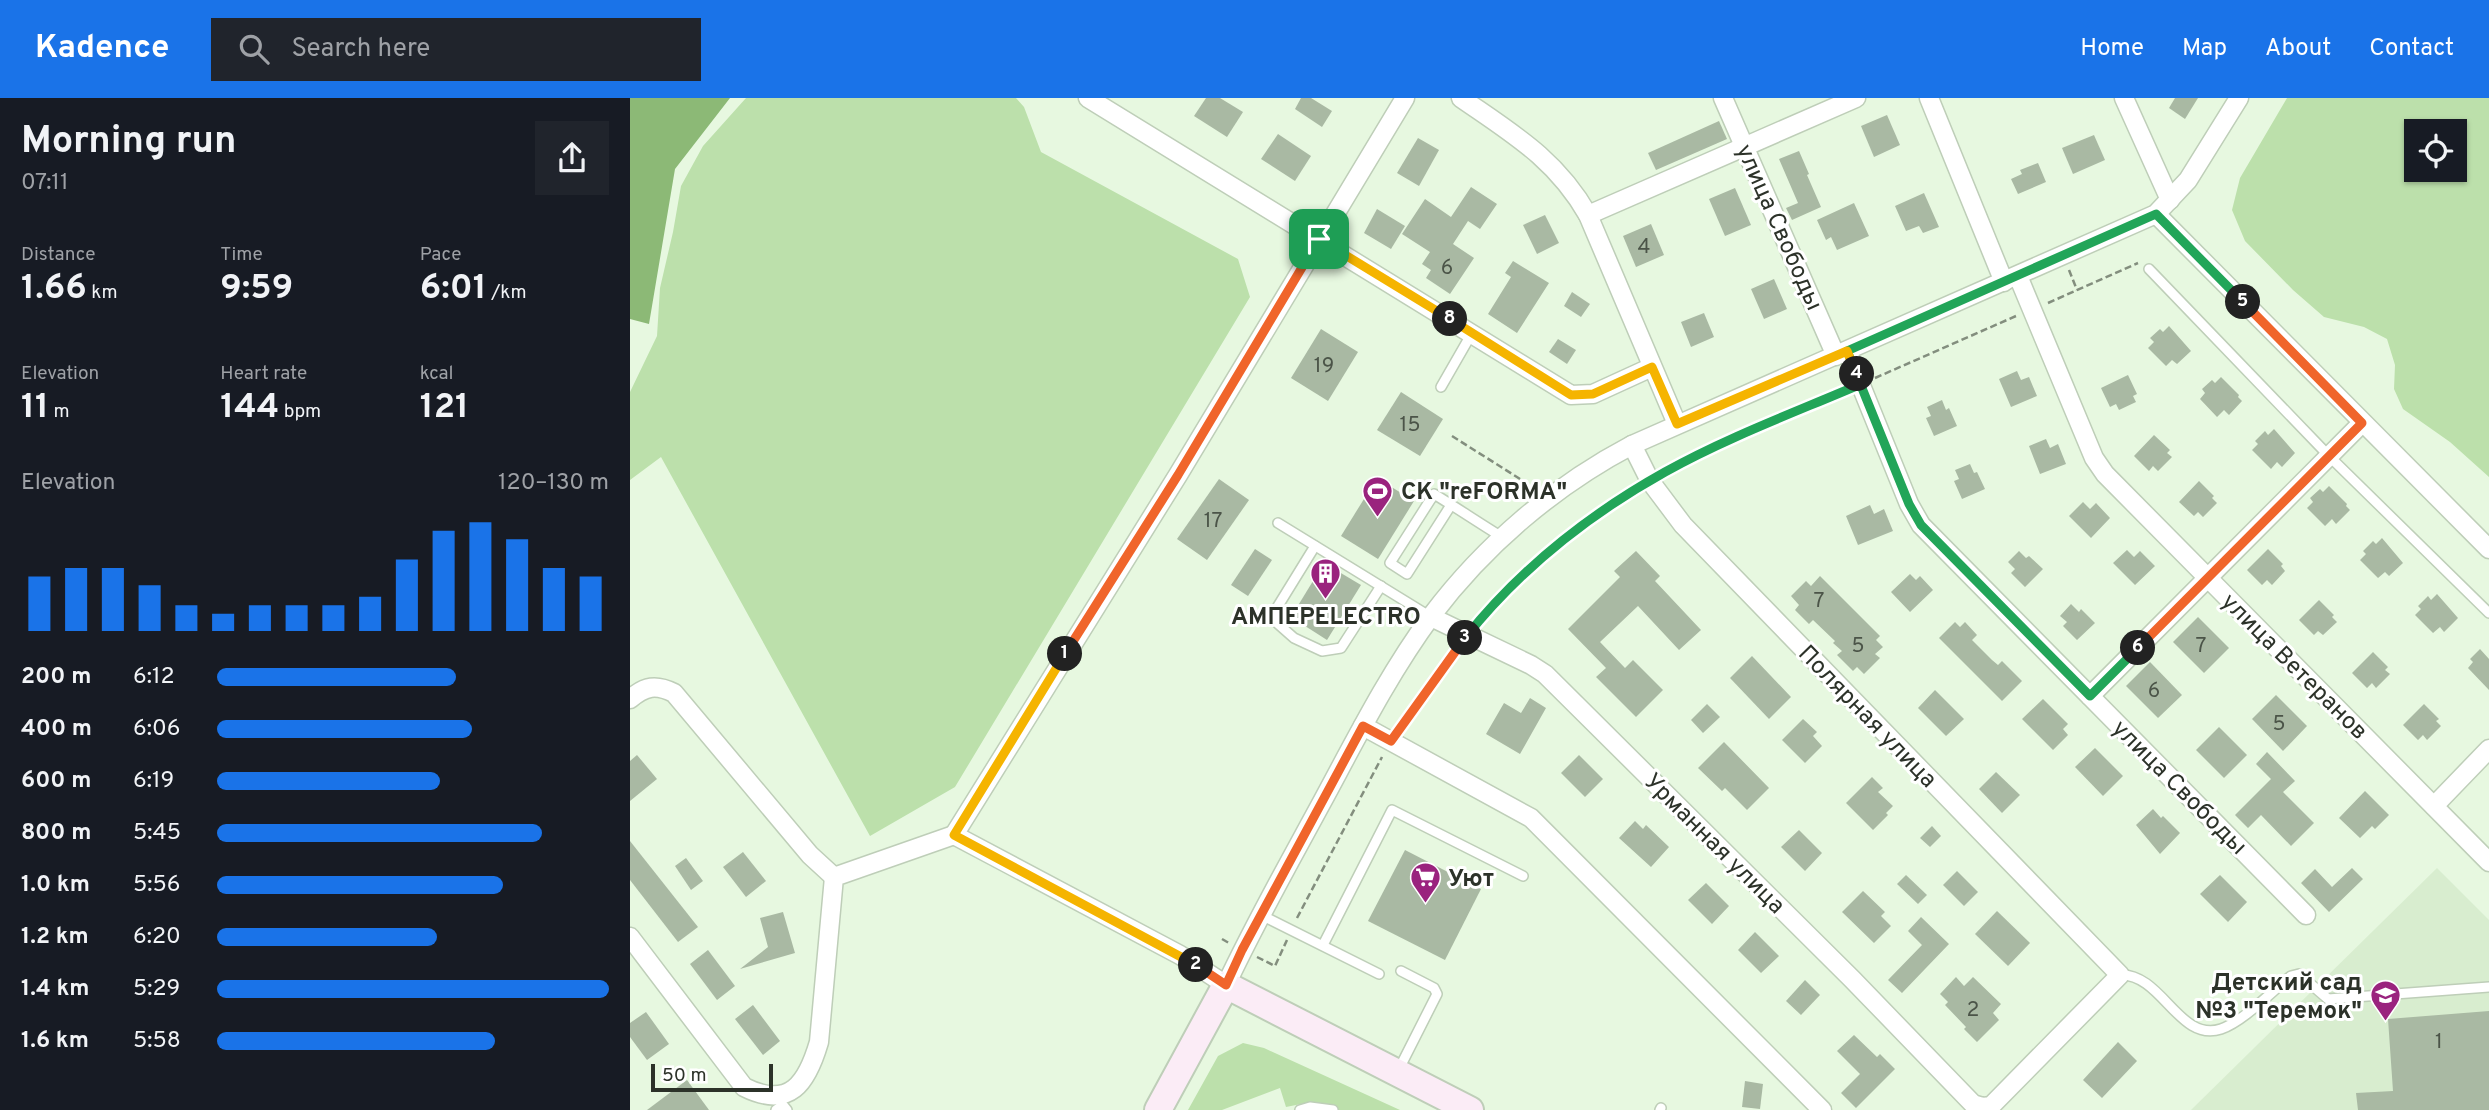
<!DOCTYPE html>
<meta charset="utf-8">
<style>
:root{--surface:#171b24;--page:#20242c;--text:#f1f3f6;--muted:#9ea1a6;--accent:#1a73e8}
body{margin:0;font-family:Overpass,sans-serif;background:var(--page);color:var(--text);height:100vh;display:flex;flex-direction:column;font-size:26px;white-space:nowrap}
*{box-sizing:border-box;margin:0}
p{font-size:23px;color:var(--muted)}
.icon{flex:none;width:38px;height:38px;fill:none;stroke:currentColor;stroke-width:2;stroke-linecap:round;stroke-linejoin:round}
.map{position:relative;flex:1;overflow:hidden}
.drawer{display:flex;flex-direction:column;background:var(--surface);width:630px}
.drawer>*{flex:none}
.buttons{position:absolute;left:1774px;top:21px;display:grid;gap:14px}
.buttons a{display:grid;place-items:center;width:63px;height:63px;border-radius:0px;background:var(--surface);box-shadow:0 2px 5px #0004;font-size:35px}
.scale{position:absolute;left:21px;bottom:18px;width:122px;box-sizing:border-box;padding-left:7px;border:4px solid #2c3229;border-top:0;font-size:19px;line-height:24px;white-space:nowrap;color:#2c3229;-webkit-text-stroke:5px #fff;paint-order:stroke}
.pin{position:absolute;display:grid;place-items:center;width:60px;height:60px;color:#fff;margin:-30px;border-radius:14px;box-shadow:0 4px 10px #0006}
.km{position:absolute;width:35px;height:35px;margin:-18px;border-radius:50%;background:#222;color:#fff;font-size:19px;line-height:35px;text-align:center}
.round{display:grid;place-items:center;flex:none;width:74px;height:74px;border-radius:0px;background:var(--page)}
.summary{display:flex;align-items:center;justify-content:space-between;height:119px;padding:0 21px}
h1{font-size:38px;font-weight:700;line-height:52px}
.stats{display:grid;grid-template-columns:repeat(3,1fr);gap:10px;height:119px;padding:7px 21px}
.stats div{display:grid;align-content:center}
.stats b{font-size:35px;font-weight:700}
.stats small{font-size:19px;font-weight:400}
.stats p{font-size:19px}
.chart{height:196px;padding:14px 21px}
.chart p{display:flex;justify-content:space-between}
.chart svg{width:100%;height:126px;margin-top:7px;stroke:var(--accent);stroke-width:6}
ul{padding:0 21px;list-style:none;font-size:23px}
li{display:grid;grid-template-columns:112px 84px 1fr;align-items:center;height:52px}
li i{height:18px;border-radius:9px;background:var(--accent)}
header{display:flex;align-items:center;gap:42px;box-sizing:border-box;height:98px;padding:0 35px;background:var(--accent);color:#fff}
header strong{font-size:33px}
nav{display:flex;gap:38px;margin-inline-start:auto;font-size:24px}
.search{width:490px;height:63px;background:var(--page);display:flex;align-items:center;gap:18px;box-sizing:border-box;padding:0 24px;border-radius:0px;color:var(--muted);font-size:26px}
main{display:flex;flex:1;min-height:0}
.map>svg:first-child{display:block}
</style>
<header>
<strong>Kadence</strong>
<div class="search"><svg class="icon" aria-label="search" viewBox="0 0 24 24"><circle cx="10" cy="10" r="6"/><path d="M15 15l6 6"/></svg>Search here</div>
<nav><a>Home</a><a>Map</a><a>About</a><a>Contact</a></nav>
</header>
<main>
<section class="drawer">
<div class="summary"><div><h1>Morning run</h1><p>07:11</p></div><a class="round"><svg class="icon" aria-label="share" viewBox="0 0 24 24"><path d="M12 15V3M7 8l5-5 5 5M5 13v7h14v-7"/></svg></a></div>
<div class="stats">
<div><p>Distance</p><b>1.66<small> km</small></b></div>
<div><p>Time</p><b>9:59</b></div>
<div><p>Pace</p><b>6:01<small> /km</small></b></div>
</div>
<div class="stats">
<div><p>Elevation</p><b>11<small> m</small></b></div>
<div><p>Heart rate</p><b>144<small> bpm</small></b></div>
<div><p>kcal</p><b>121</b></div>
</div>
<div class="chart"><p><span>Elevation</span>120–130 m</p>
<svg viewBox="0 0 160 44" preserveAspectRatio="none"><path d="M5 44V25M15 44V22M25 44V22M35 44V28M45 44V35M55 44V38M65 44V35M75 44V35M85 44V35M95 44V32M105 44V19M115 44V9M125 44V6M135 44V12M145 44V22M155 44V25"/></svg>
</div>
<ul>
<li><b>200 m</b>6:12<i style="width:61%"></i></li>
<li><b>400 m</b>6:06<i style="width:65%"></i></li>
<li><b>600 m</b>6:19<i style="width:57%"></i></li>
<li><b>800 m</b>5:45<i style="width:83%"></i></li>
<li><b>1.0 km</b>5:56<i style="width:73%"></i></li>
<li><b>1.2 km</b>6:20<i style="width:56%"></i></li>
<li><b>1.4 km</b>5:29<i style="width:100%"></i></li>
<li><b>1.6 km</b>5:58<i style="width:71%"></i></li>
</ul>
</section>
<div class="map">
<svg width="1859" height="1012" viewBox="0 0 1859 1012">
<rect width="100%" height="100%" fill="#e7f8e0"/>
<polygon fill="#d8edcf" points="1807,770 1859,822 1859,1012 1561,1012"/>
<g fill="#bce0ab" fill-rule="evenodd">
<polygon points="116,0 386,0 394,9 411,54 608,161 620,199 325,689 240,738 31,359 0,382 0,294 27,238 30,190 43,134 51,88 73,48"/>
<path d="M1657,0H1859V379L1820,344L1773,311L1764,291L1765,267L1757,241L1734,229L1694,219L1663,192L1615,143L1602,112L1610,80ZM1825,33V72H1787V33Z"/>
<polygon points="613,945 634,950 770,1012 702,1012 690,1006 681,1004 656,1009 650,990 592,1012 558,1012 588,958"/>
</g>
<polygon fill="#8cb976" points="0,0 100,0 45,71 19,226 0,221"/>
<g fill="#a9b9a3">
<polygon points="576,0 590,0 613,14 597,39 564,18"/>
<polygon points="671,0 681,0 702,13 692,29 665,11"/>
<polygon points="1545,0 1568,0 1555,21 1539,10"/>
<polygon points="1257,17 1270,47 1244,59 1231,28"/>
<polygon points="1089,23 1097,41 1026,72 1018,55"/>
<polygon points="648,36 681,58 665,83 631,61"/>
<polygon points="1464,37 1475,62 1443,76 1432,50"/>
<polygon points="788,40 809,52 789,88 767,75"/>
<polygon points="1169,53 1179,76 1177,77 1191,109 1162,122 1156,110 1168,105 1149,61"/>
<polygon points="1408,65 1416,84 1388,96 1381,81 1392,76 1390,72"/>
<polygon points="841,89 867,106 850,131 838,123 823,146 844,160 820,196 796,180 801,172 792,166 800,154 772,136 795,101 821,119"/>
<polygon points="1105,90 1121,127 1095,138 1079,101"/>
<polygon points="1294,95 1309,129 1293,135 1289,128 1276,133 1265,108"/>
<polygon points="1224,105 1239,138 1207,152 1201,139 1196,142 1187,122"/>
<polygon points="747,111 775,128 761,151 734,135"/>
<polygon points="915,117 929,145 907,156 893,127"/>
<polygon points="1021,126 1034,157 1006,169 993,138"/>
<polygon points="883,163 919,185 887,235 858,216 881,179 875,175"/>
<polygon points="1144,181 1157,211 1134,221 1121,191"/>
<polygon points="942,194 960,206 951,219 934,208"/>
<polygon points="1074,215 1084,239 1061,249 1051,224"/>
<polygon points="1539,228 1561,253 1547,266 1542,262 1536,268 1518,250 1524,244 1520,240 1530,231 1533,234"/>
<polygon points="691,231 728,254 698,303 661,280"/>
<polygon points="928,241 946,252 937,266 919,254"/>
<polygon points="1387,273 1391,282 1399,279 1407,298 1381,309 1369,281"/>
<polygon points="1498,277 1507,296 1503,298 1506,304 1489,312 1486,306 1480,309 1471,290"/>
<polygon points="1591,279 1609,297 1608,299 1612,303 1599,317 1594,312 1587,319 1570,301 1575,295 1572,291 1582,282 1585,285"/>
<polygon points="771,294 813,321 790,358 747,332"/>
<polygon points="1312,302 1316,312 1319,310 1327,328 1304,338 1296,320 1301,318 1297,309"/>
<polygon points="1644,331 1665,355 1652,369 1647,364 1641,371 1622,352 1628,346 1625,343 1635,333 1638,337"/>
<polygon points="1524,337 1540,352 1537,355 1542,359 1528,373 1523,368 1519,373 1504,358"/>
<polygon points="1416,341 1420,350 1428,346 1436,366 1410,376 1399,348"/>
<polygon points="1340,366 1344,375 1347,374 1355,391 1332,401 1324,383 1329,381 1325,372"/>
<polygon points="747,380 784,403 748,461 711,438"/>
<polygon points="589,381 619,402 577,462 547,441"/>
<polygon points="1569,383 1584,398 1582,400 1587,405 1573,419 1568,414 1564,418 1549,404"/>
<polygon points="1699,388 1717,406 1716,408 1720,412 1706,426 1702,421 1695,428 1677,410 1683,404 1680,400 1690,391 1693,394"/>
<polygon points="1453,404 1460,411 1466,405 1480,420 1461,440 1439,418"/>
<polygon points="1240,407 1244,416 1254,411 1263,433 1228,447 1216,418"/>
<polygon points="1752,440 1773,465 1759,478 1755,474 1748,480 1730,462 1736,456 1733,453 1743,443 1746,446"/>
<polygon points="625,451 642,462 618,498 601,487"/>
<polygon points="1638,451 1653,466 1651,468 1655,473 1642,487 1637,482 1632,487 1617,472"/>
<polygon points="1497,452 1504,459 1510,453 1525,468 1505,487 1483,465"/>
<polygon points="1006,453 1030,478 1025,483 1071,532 1049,552 1008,508 970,544 995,570 1003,562 1033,592 1006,619 966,579 976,570 938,531 990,479 984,473"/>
<polygon points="1389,453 1396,460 1399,458 1413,471 1395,489 1381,475 1385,471 1378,464"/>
<polygon points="694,465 731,487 697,542 661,519"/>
<polygon points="1280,476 1286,482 1290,478 1303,492 1280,514 1261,494"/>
<polygon points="1190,478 1250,538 1246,542 1253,549 1245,556 1250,560 1234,576 1227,569 1223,573 1207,557 1212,553 1203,545 1205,543 1183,522 1179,526 1165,512 1169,507 1161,498 1176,483 1181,488"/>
<polygon points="1807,496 1828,520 1814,534 1810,529 1803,535 1785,517 1791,511 1788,508 1798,498 1801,502"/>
<polygon points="1689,502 1704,517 1702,519 1707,524 1693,537 1688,533 1684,537 1669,522"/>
<polygon points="1441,506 1449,514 1451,511 1465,525 1447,542 1433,528 1437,524 1430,518"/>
<polygon points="1568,519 1599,550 1574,575 1543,544"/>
<polygon points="1325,524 1330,529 1335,524 1347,537 1342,542 1362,562 1368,567 1372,563 1392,583 1372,603 1309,540"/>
<polygon points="1850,551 1859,561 1859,592 1838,570 1843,564 1840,561"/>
<polygon points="1743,554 1758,569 1755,572 1760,576 1746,590 1742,585 1737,590 1722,575"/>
<polygon points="1122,558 1161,599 1139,621 1100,580"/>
<polygon points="1520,564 1552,597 1528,620 1496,588"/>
<polygon points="1305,592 1334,621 1316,638 1288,610"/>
<polygon points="1646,597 1677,628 1653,653 1622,621"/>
<polygon points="900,600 916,610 890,656 856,636 874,605 891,615"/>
<polygon points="1413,601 1438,626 1433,631 1438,637 1423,652 1392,621"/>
<polygon points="1077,606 1090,619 1073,635 1061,622"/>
<polygon points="1794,606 1809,621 1806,623 1811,628 1797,642 1793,637 1788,642 1773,627"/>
<polygon points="1173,621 1187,634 1183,638 1192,648 1175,665 1152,642"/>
<polygon points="1589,629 1617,657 1594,680 1566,652"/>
<polygon points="1094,644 1139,690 1117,712 1095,690 1092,693 1068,670"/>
<polygon points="1465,650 1493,678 1473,698 1445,669"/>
<polygon points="1637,654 1665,683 1653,694 1684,725 1661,748 1631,717 1618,730 1605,717 1641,681 1626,666"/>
<polygon points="7,657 27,681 0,703 0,663"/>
<polygon points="949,657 973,681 955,699 931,675"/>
<polygon points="1366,674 1390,697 1372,715 1349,691"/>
<polygon points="1242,679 1253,690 1248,694 1263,708 1256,715 1258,717 1243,732 1216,705"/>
<polygon points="1735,693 1759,717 1745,731 1742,728 1730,740 1709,720"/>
<polygon points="1523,711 1531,720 1533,718 1550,735 1530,756 1506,727"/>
<polygon points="1005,723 1013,731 1016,727 1039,749 1021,769 989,740"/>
<polygon points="1302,728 1311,738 1300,749 1290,740"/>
<polygon points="1169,732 1192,755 1175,773 1151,749"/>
<polygon points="0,743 68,829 48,844 0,782"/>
<polygon points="775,752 851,791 815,862 738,823"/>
<polygon points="113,754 136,783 116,799 93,769"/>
<polygon points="56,760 73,783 61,792 45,768"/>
<polygon points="1722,770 1733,781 1699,814 1671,785 1685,771 1702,789"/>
<polygon points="1327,773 1348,794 1334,808 1313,787"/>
<polygon points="1276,777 1297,797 1288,806 1267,786"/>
<polygon points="1590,777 1617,804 1598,824 1570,796"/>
<polygon points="1076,785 1099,808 1082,826 1058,802"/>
<polygon points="1233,793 1255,814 1251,818 1261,828 1244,845 1212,814"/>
<polygon points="1367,813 1400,845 1378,868 1345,836"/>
<polygon points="153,814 165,855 110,871 138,849 130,820"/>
<polygon points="1291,819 1319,846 1272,895 1258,882 1292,847 1278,833"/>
<polygon points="1125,834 1149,858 1131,875 1108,852"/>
<polygon points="78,852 105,888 87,902 60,866"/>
<polygon points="1326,879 1334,888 1343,879 1371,906 1363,915 1369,922 1347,944 1334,931 1336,929 1315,907 1318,904 1310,896"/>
<polygon points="1175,882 1190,897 1171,917 1156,903"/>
<polygon points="123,907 150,943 133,957 105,921"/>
<polygon points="1859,913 1859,1012 1728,1012 1726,995 1763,993 1758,921"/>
<polygon points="16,914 39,946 17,962 0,939 0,925"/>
<polygon points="1224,937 1247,959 1250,956 1265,971 1226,1010 1211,995 1230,976 1207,953"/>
<polygon points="1488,944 1507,963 1472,1000 1453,982"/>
<polygon points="57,982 79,1012 17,1012"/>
<polygon points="1115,983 1133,986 1130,1011 1112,1009"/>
</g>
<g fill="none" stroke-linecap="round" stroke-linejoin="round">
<defs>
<g id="service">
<polyline points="1519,171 1699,358 1859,515"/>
<polyline points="811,289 842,235"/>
<path d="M821,407L777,476L760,465L804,396C827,410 849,425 872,439"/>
<polyline points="648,425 801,519"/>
<polyline points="685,448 648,508 647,525 664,540 692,553 711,550 751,488"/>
<polyline points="631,817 749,876"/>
<polyline points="693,847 762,712 893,778"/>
<path d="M1490,877C1532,875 1549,945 1591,931C1614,923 1642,893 1661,878L1669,876L1698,901L1859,889"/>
<polyline points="768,973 807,896 804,890 771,873"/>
<polyline points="146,1012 153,1007 157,1012"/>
<polyline points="670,1012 680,1009 703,1012"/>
<polyline points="1030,1012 1031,1010"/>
</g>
<g id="minor">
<polyline points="458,0 941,297 963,296 1022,269"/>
<path d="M775,0L548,377L324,737L550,857L596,887C625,825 659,765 692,704C726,641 759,575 802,517C855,447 924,388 1002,347L1526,116L1558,82L1609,0"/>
<path d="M831,0C883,36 926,61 958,117L1047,326"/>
<polyline points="1093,0 1206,258"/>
<polyline points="1299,0 1374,184"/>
<polyline points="1494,0 1540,102"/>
<polyline points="1526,116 1859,451"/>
<polyline points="958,117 1226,0"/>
<polyline points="1388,178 1464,360 1475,376 1859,764"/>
<polyline points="1217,253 1279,406 1291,427 1676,817"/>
<polyline points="801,519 901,567 915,576 1222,881 1343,1006 1353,1009 1361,1008 1490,877 1053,427 1020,383 1002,347"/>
<polyline points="1460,598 1732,325"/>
<path d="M0,601C15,588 26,586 44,595L180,757L204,779"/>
<polyline points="733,628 901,720 1192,1012"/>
<polyline points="1804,708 1859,651"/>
<path d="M0,839L114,989C160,1012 177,985 189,944L204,779L324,737"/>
</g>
<polyline id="secondary" points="528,1012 596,887 840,1012"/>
</defs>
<use href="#service" stroke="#beceb8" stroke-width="12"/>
<use href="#minor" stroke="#beceb8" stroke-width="21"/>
<use href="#secondary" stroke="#beceb8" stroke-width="30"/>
<g stroke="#838e7e" stroke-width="2.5" stroke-dasharray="7 3.5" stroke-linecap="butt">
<polyline points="1439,172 1447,192"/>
<polyline points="1418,205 1508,165"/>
<polyline points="1245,280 1386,218"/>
<polyline points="822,338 898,386"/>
<polyline points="1034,375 1070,356 1216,293"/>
<path d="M849,522C897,466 946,431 1007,391"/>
<polyline points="770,629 827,549"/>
<polyline points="667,820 752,659"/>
<polyline points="592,841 599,845"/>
<polyline points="627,859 645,868 657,842"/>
</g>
<use href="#service" stroke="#fff" stroke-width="9"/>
<use href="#minor" stroke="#fff" stroke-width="18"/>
<use href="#secondary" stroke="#fbecf6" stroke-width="26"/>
</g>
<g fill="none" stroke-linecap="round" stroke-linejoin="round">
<defs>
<polyline id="split-1" points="435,556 548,377 689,141"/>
<polyline id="split-2" points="435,556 324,737 566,867"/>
<polyline id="split-3" points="566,867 596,887 612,852 733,628 761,643 835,540"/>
<path id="split-4" d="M835,540C890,471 958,417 1035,374C1098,339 1166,314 1231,286L1227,276"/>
<polyline id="split-5" points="1227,276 1217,253 1526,116 1613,204"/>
<polyline id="split-6" points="1508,550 1732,325 1613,204"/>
<polyline id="split-7" points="1221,263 1279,406 1291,427 1460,598 1508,550"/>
<polyline id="split-8" points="820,221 941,297 963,296 1022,269 1047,326 1217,253 1221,263"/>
<polyline id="split-9" points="689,141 820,221"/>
</defs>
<use href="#split-1" stroke="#fff" stroke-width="14"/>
<use href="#split-2" stroke="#fff" stroke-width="14"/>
<use href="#split-3" stroke="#fff" stroke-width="14"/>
<use href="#split-4" stroke="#fff" stroke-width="14"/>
<use href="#split-5" stroke="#fff" stroke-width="14"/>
<use href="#split-6" stroke="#fff" stroke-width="14"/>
<use href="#split-7" stroke="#fff" stroke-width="14"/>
<use href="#split-8" stroke="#fff" stroke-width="14"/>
<use href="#split-9" stroke="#fff" stroke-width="14"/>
<use href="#split-1" stroke="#f0652b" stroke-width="9"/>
<use href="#split-2" stroke="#f5b400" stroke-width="9"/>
<use href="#split-3" stroke="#f0652b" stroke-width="9"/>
<use href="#split-4" stroke="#22a559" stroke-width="9"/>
<use href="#split-5" stroke="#22a559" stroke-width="9"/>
<use href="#split-6" stroke="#f0652b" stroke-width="9"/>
<use href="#split-7" stroke="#22a559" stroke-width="9"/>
<use href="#split-8" stroke="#f5b400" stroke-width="9"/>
<use href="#split-9" stroke="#f5b400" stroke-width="9"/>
</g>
<defs>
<symbol id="stadium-pin" viewBox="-11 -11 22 30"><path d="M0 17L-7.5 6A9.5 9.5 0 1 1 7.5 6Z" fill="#9a237e" stroke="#fff"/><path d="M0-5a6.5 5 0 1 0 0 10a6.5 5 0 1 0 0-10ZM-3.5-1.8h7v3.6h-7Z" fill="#fff"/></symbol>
<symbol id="building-pin" viewBox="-11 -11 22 30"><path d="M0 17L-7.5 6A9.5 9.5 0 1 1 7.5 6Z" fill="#9a237e" stroke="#fff"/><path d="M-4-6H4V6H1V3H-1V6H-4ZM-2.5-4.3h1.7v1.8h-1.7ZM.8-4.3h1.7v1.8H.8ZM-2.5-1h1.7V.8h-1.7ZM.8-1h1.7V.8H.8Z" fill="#fff"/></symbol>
<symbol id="supermarket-pin" viewBox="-11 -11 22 30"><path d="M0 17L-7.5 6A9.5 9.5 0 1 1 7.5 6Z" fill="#9a237e" stroke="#fff"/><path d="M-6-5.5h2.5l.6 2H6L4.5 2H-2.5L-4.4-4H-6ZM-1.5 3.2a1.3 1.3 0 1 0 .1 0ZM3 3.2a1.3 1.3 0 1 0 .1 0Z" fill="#fff"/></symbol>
<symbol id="school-pin" viewBox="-11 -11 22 30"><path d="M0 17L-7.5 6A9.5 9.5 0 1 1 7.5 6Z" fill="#9a237e" stroke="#fff"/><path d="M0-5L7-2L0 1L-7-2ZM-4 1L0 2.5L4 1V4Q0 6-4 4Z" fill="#fff"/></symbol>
</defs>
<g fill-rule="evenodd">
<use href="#stadium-pin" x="730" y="376" width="35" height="47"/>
<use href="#building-pin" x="678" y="458" width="35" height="47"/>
<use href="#supermarket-pin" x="778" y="762" width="35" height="47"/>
<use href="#school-pin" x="1738" y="880" width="35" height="47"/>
</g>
<g text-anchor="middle" stroke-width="6" stroke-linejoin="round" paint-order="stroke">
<g font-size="21" fill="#4b5448">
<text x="1014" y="155">4</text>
<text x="817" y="176">6</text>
<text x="694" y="274">19</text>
<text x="780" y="333">15</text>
<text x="583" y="429">17</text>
<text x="1189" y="509">7</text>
<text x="1228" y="554">5</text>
<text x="1571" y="554">7</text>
<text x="1524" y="599">6</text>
<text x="1649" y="632">5</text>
<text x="1343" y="918">2</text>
<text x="1809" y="950">1</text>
</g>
<g font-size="24" fill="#2c3229" stroke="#fff">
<text transform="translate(1150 129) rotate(66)" y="8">улица Свободы</text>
<text transform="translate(1665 568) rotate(45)" y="8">улица Ветеранов</text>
<text transform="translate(1238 618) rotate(46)" y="8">Полярная улица</text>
<text transform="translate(1550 689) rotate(45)" y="8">улица Свободы</text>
<text transform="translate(1085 745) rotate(45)" y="8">Урманная улица</text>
</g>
<g font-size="24" font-weight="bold" fill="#2c3229" stroke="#fff" text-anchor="start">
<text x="771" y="401">СК "reFORMA"</text>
<text x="696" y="526" text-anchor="middle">АМПЕРELECTRO</text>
<text x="818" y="788">Уют</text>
<text x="1732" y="892" text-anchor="end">Детский сад<tspan x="1732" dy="28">№3 "Теремок"</tspan></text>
</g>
</g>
</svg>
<div class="buttons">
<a><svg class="icon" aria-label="locate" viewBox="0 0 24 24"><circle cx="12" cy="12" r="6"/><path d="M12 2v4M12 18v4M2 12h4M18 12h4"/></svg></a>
</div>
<div class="scale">50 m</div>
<div class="pin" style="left:689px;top:141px;background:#1e9e55"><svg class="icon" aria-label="arrive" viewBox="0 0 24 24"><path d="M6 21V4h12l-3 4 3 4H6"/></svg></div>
<b class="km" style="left:435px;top:556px">1</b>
<b class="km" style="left:566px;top:867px">2</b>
<b class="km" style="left:835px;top:540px">3</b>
<b class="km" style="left:1227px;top:276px">4</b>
<b class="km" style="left:1613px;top:204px">5</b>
<b class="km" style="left:1508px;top:550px">6</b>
<b class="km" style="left:820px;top:221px">8</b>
</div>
</main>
